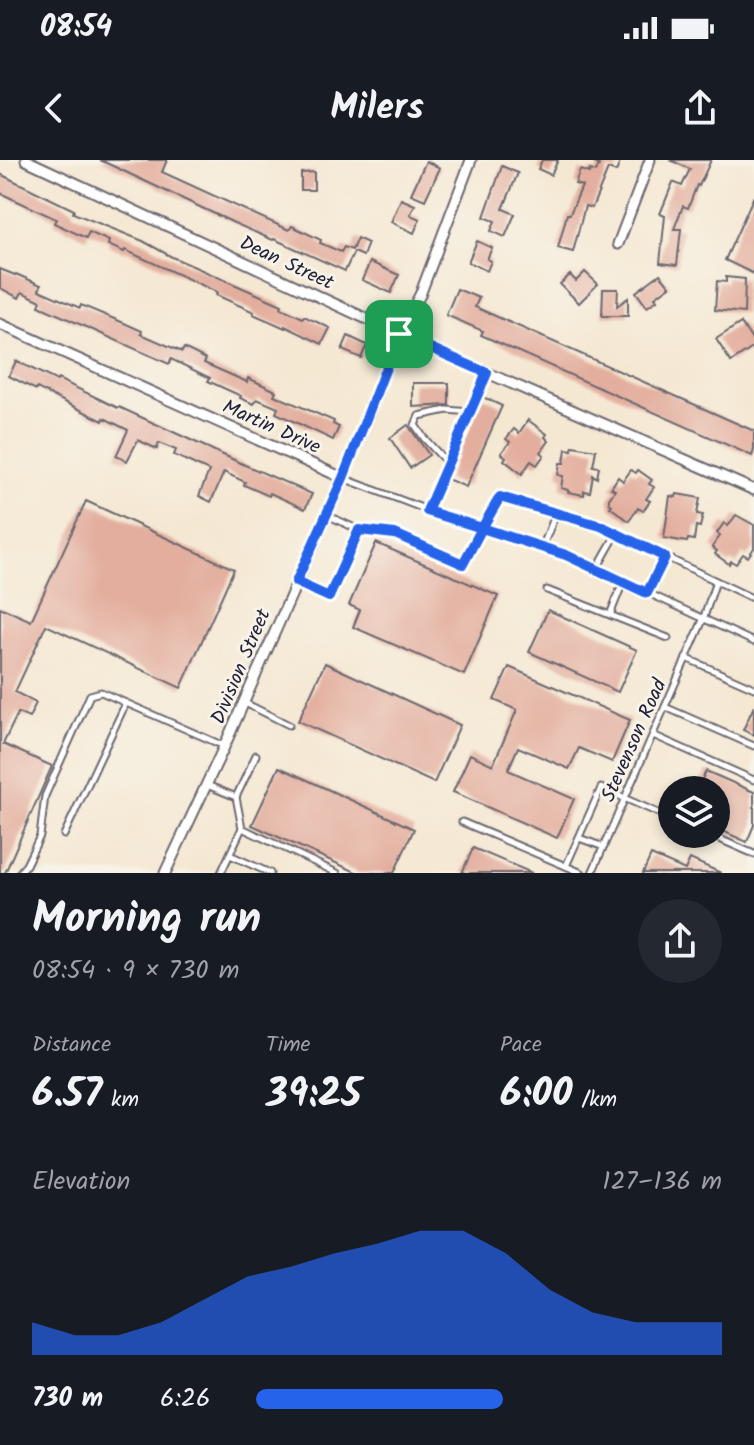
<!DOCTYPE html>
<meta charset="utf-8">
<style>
:root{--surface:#171b24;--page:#242831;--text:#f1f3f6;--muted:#9ea1a6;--accent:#2563eb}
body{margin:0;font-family:Kalam,sans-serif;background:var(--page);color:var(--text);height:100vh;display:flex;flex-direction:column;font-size:30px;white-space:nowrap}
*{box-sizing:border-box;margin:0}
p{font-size:26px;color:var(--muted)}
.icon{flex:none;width:44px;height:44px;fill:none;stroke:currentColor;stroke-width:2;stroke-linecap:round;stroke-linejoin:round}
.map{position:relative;height:713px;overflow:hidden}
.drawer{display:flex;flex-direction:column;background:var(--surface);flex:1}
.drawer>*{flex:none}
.controls{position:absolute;left:658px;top:616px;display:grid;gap:16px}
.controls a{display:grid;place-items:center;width:72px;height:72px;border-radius:50%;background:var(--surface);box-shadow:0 4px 12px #0003;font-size:40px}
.pin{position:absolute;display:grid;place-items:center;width:68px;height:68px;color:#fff;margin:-34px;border-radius:16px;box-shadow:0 4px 12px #0006}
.round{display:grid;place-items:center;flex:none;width:84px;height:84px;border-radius:42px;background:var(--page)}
.summary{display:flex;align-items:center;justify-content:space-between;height:136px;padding:0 32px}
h1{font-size:44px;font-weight:700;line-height:60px}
.metrics{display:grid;grid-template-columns:repeat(3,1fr);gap:12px;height:136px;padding:8px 32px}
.metrics div{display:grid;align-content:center}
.metrics b{font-size:40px;font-weight:700}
.metrics small{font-size:22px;font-weight:400}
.metrics p{font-size:22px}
.chart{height:224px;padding:16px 32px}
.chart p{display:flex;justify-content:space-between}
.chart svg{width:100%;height:144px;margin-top:8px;fill:var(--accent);opacity:.7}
ul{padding:0 32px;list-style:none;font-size:26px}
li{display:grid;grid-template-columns:128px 96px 1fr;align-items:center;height:60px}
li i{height:20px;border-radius:10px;background:var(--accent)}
.status{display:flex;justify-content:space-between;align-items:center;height:56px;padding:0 40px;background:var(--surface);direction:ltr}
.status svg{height:22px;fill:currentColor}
header{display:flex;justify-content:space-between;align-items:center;height:104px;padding:0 32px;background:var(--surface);font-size:36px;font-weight:700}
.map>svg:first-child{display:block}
</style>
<div class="status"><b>08:54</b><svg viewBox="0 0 49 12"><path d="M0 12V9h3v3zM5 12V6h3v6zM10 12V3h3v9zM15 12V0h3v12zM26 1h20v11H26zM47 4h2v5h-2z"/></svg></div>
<header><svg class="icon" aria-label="back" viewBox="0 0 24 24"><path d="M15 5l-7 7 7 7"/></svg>Milers<svg class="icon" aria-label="share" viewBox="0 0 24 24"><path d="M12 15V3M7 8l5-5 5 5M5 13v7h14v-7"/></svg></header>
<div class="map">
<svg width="754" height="713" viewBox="0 0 754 713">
<rect width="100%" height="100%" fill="#f7f3e8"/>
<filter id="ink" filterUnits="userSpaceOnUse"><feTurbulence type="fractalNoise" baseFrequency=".0125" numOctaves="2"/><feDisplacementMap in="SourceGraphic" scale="16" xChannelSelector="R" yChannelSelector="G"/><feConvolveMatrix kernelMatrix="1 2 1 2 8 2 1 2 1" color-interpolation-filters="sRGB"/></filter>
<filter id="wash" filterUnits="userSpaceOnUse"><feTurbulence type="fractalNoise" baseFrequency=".006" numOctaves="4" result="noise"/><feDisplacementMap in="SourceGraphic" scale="32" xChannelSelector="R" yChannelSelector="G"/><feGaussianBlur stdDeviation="1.8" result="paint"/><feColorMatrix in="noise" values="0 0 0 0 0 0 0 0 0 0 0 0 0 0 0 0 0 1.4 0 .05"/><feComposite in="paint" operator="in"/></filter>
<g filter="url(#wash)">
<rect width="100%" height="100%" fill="#f5e8d3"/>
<g id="blocks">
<g fill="#e3ae9e">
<polygon points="100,0 167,0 162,12 289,70 292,66 321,80 320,83 341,92 344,87 352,90 357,78 368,83 363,96 354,92 345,111 274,79 273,80 234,63"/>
<polygon points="542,0 558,0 551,15 538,9"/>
<polygon points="588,0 621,0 616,12 608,9 592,48 585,46 573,92 558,88 567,54 570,54 582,26 575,24 580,10 589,13 590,10 596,12 599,5"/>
<polygon points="670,0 711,0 699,26 697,25 688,48 683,46 674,69 681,69 677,105 660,103 665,56 660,54 673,22 682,26 690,9"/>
<polygon points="426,1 440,8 425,40 411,34"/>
<polygon points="502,6 518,13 503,49 515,54 505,77 491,71 495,61 484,57"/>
<polygon points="314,12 314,30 301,30 301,13"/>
<polygon points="0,14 74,50 73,53 143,81 172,97 282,145 281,148 303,158 304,156 330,168 322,184 285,166 285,168 253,154 254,152 216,135 217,132 125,90 124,92 108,85 109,81 89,72 86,78 54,63 56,59 0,33"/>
<polygon points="754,36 754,114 725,100"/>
<polygon points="401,39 415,45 410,55 420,59 414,73 391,62"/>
<polygon points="477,81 492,88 487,99 491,101 487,111 468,102"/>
<polygon points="370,102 399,115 391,133 362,120"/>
<polygon points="0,109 15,115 16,114 41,125 39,130 80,148 81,145 124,163 142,171 141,174 182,192 184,188 206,199 204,203 247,222 248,218 276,231 274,235 334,261 333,264 339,267 333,280 276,253 278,248 257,239 254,244 240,238 241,236 208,221 210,218 171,199 169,204 39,146 41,141 22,132 19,138 0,128"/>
<polygon points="585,112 598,124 579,143 560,124 570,115 576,121"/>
<polygon points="660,114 670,126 655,137 657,140 647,147 636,132"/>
<polygon points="726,117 745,119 744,153 715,150 717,121 726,122"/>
<polygon points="457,129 479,138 475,147 754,271 754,290 752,296 481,175 483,171 446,155"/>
<polygon points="603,129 618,129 617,146 628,138 628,156 602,156"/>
<polygon points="741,163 754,183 754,187 731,202 716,179"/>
<polygon points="348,176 367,185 361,198 342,190"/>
<polygon points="16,201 57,221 58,219 118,248 119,247 245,305 312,334 305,349 270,333 269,336 244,325 245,322 224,312 211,342 199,336 209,311 174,295 176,290 159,283 157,289 138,280 127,301 116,296 128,270 104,258 103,261 37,228 36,230 9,216"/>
<polygon points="413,223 449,223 449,245 413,247"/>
<polygon points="483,237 502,246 466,327 447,319"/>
<polygon points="528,260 547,274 545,277 549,281 541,292 544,295 537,305 531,301 522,314 504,300 506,297 501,293 510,282 506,279 514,269 519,273"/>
<polygon points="408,265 429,295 410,308 390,278"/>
<polygon points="573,286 596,290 593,306 599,307 597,318 593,315 590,332 584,331 584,335 568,332 568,330 561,328 563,316 558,315 560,303 564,303 566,289 572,290"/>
<polygon points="631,310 636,313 638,310 652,320 649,324 654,327 646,339 650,341 643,351 638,348 629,361 610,347 612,345 609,343 609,339 615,330 611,328 618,317 623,321"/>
<polygon points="677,334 700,338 697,354 703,355 700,367 696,366 694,380 688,379 687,382 664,378 670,336 676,337"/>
<polygon points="86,341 234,409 181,528 46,465 15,532 36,543 29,558 18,553 3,584 52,606 5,713 0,713 0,447 31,461"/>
<polygon points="736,355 754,365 754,388 748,397 743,394 736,404 731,401 729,404 715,394 717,391 712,387 720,376 717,373 724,363 728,366"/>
<polygon points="376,383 498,436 464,515 353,467 360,450 349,445"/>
<polygon points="548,450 637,490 618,532 529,492"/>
<polygon points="325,503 460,565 434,623 298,561"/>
<polygon points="509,507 630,560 612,602 579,588 569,609 518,587 508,610 574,639 557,678 453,632 470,594 493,605 517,550 494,540"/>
<polygon points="754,546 754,575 743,570"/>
<polygon points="279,607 414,669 394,713 358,713 252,665"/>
<polygon points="706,611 754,632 754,665 747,682 716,668 716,630 697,630"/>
<polygon points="473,688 532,713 462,713"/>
<polygon points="651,695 685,710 690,699 721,713 643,713"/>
</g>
</g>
</g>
<g filter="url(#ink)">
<use href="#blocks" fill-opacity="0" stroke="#6c6770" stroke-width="2"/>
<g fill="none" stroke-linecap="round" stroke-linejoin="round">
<defs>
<g id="lane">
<polyline points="447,303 424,278 415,265 419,256 447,250 470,252"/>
<polyline points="343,318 464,364 566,395 754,482"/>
<polyline points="427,351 487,214"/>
<polyline points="359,370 395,374 463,404 500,337 601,366 754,439"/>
<polyline points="542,388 556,353"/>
<polyline points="596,410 617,373"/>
<polyline points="623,422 610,455 668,478"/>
<polyline points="297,423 329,437 359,370 327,355"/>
<polyline points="547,430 610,455"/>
<polyline points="647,433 665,397"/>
<polyline points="686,498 754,528"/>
<polyline points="245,543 289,565"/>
<polyline points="665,547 754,586"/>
<polyline points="653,575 754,620"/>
<polyline points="207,625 236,637 256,595"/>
<polyline points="236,637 242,668 337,713"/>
<polyline points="462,662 582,713"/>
<polyline points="708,674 754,694"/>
<polyline points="64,675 126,543"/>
<polyline points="579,678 604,687"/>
<polyline points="230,695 270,713"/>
<polyline points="566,706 601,628 672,659"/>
<polyline points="19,713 26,705 40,676 45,636 90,535 101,532 224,586"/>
<polyline points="221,713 242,668"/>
<polyline points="592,713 703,460 716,421"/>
</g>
<g id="street">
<polyline points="26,0 399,174 754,330"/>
<polyline points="618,84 650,0"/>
<polyline points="0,164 343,318"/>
<polyline points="165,713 224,587 343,318 399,174 420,135 471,0"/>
</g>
</defs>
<use href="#lane" stroke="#6c6770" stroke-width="9"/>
<use href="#street" stroke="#6c6770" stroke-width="13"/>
<use href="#lane" stroke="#fff" stroke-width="5"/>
<use href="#street" stroke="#fff" stroke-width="9"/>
</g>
</g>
<g fill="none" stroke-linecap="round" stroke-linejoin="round" filter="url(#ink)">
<defs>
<polyline id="route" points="399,174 343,318 296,422 329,437 359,370 395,374 463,404 482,368 566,395 647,433 665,397 601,366 500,337 482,368 427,351 487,213 399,174"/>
</defs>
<use href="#route" stroke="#fff" stroke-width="16"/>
<use href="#route" stroke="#2563eb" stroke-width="10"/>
</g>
<g text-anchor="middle" stroke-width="6" stroke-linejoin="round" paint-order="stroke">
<g font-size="20" fill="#22223b" stroke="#f7f3e8">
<text transform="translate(287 102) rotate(25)" y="7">Dean Street</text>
<text transform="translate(272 266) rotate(24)" y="7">Martin Drive</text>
<text transform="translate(240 506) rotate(-67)" y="7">Division Street</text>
<text transform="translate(633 580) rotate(-66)" y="7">Stevenson Road</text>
</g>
</g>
</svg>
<div class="controls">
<a><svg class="icon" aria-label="layers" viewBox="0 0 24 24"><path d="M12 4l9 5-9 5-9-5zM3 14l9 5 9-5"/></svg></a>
</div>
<div class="pin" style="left:399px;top:174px;background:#1e9e55"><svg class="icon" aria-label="arrive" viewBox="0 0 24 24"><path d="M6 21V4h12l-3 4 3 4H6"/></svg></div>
</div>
<section class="drawer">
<div class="summary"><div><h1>Morning run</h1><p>08:54 · 9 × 730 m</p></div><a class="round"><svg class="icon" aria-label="share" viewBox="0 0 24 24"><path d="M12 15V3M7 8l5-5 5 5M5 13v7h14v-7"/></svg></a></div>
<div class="metrics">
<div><p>Distance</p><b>6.57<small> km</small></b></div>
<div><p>Time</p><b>39:25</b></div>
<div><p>Pace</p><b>6:00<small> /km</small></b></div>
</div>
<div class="chart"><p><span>Elevation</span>127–136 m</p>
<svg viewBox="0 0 160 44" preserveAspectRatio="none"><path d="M0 44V34L10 38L20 38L30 34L40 27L50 20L60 17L70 13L80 10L90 6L100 6L110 13L120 24L130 31L140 34L150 34L160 34V44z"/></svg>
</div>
<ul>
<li><b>730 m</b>6:26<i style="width:53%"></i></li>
</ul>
</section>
